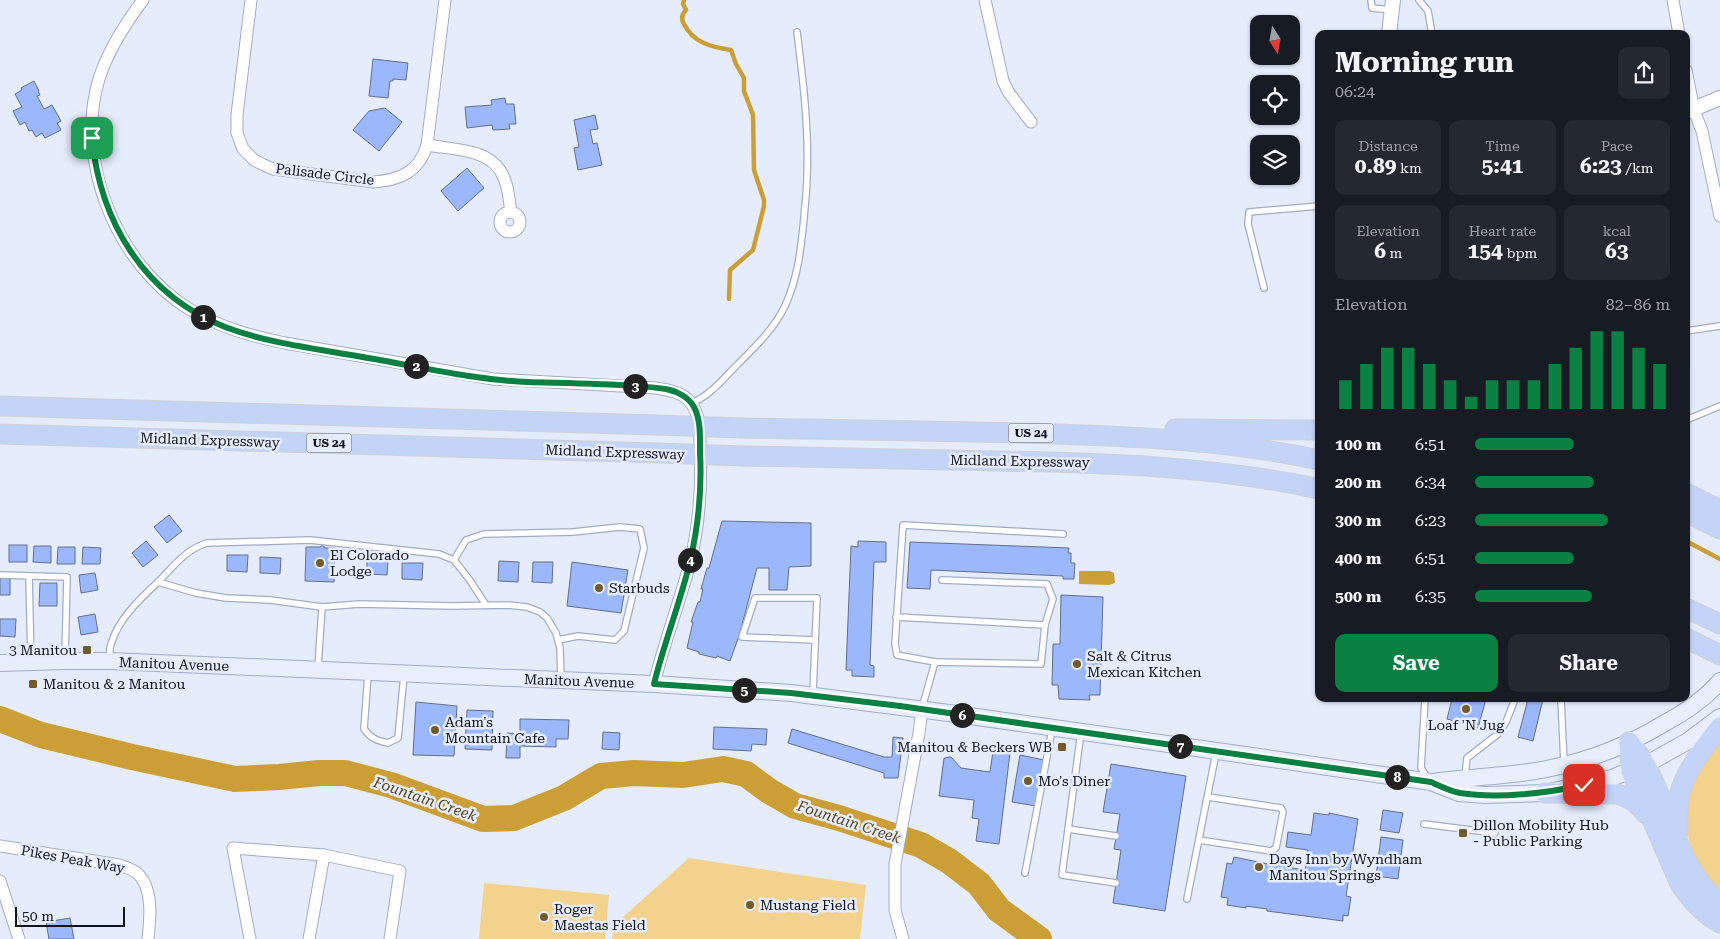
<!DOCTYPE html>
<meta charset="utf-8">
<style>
:root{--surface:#171b24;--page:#242831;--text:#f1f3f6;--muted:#9ea1a6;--accent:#0b8043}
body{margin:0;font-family:"Roboto Serif",serif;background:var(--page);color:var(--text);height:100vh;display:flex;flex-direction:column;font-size:19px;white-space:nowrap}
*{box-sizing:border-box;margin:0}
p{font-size:16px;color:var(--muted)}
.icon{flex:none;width:28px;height:28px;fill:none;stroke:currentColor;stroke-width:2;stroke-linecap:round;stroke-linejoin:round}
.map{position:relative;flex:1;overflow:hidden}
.side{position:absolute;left:1315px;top:30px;width:375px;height:672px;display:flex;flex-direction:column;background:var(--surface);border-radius:10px;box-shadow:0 1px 4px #0004}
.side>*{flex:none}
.needle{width:32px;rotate:169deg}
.tools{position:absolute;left:1250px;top:15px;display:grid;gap:10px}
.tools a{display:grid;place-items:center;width:50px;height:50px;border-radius:10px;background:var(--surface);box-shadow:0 1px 4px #0004;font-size:25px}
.scale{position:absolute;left:15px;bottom:12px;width:110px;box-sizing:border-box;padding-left:5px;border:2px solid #10141d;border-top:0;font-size:14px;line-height:18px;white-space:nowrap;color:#10141d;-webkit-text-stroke:4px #e5ecfc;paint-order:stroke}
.pin{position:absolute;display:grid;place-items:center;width:42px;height:42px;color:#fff;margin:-21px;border-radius:10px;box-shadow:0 2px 8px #0006}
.km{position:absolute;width:25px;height:25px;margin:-12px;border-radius:50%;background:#222;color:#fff;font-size:14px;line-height:25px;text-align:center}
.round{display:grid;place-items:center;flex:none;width:52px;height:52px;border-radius:10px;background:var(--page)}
.overview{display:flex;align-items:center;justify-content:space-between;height:85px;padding:0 20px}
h1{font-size:28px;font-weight:700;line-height:38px}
.figures{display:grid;grid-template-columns:repeat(3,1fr);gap:8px;height:85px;padding:5px 20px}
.figures div{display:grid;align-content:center;border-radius:10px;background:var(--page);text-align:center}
.figures b{font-size:21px;font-weight:700}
.figures small{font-size:14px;font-weight:400}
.figures p{font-size:14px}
.chart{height:140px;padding:10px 20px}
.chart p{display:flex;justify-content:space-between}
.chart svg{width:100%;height:90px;margin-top:5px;stroke:var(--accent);stroke-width:6}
.button{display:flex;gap:10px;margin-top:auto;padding:10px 20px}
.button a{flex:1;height:58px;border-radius:10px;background:var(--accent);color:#fff;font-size:20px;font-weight:700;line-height:58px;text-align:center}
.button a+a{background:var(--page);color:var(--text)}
ul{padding:0 20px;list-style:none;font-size:16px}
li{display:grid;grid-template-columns:80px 60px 1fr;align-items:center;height:38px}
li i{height:12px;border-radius:6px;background:var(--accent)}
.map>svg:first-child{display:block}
</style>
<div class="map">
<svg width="1720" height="939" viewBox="0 0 1720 939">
<rect width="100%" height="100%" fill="#e5ecfc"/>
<g fill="#f3d28e">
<path d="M1720,739V889C1684,858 1674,803 1700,762C1705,754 1713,746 1720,739Z"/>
<polygon points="689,858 866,885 860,939 612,939 614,925"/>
<polygon points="484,883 609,895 605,939 479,939"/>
</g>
<polygon fill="#cc9f36" points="1079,571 1110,571 1114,573 1115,583 1109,585 1079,584"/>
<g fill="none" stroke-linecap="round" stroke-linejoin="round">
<g stroke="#cc9f36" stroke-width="4.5">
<path d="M684,0L683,4L686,10C682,14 681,19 684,24C693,43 712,47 731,50L736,64L744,78V91L753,115L754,170L764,200V206L753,250L730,270L729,299"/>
<polyline points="1686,541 1720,559"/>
</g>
<polyline stroke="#cc9f36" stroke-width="26" points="0,719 41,735 132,757 235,779 279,777 319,773 345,773 391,785 483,819 514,818 564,798 601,776 634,773 683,775 723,769 746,774 769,791 795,806 839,818 921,845 949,861 979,884 999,910 1039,939"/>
</g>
<g fill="#9cb8fc" stroke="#646e85">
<polygon points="373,59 408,63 406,80 393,79 393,81 390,81 388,98 369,96"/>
<polygon points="34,81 39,91 38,91 40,95 37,96 44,109 52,105 61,121 57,123 61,130 45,138 42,133 36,137 32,130 29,131 25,122 20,125 13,111 22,107 15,94 22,90 21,88"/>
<polygon points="505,98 506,104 514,104 516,124 509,124 510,129 493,130 492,125 467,128 465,107 492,105 491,100"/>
<polygon points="385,108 402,122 379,151 353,130 369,111"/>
<polygon points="595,115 598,129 590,130 593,144 597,143 602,165 578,170 574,148 579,147 574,120"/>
<polygon points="467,168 484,188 458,211 441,191"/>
<polygon points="169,515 182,531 167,543 154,527"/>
<polygon points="722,521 811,523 811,566 789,567 787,590 769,590 769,568 757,568 739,636 730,661 717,656 716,658 699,654 699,652 687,648 693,622 691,622 698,602 700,602 703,589 701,589 707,568 709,568"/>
<polygon points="146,541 158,555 143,567 132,553"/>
<polygon points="858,541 886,542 886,562 874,562 870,665 874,666 874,677 852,676 852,670 846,670 851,546 858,547"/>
<polygon points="910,542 1069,548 1068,553 1071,553 1071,563 1075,563 1074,579 1063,579 1063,576 931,570 930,589 907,588"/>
<rect x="9" y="545" width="18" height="17"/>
<polygon points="34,546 51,546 51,563 33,562"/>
<polygon points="321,546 324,546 324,548 335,548 334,582 305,581 306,547 320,547"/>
<polygon points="58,547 75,547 75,564 57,564"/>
<polygon points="83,547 101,548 100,564 82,564"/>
<polygon points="227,555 248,555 247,572 227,571"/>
<polygon points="260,557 281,558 280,574 260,573"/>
<polygon points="367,558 388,559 387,575 367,574"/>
<polygon points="499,561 519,562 518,582 498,581"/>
<polygon points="533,562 553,562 552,583 532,582"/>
<polygon points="572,562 628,570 621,613 567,606"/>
<polygon points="402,563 423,563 422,580 402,579"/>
<polygon points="95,573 98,590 81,593 79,575"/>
<rect x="0" y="578" width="10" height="17"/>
<polygon points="40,583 57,583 57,606 39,606"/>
<polygon points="1061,595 1103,597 1100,695 1089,695 1090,700 1059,699 1058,685 1052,685 1053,644 1060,644"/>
<polygon points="95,614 98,632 81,635 78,617"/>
<polygon points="0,619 16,619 15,637 0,636"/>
<polygon points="1452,699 1486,699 1478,728 1447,719"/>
<polygon points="1528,699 1543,699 1533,741 1518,737"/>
<polygon points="416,702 457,706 454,756 413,755"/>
<polygon points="467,710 493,711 492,750 465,749"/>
<polygon points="520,719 569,720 568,739 556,739 556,747 520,746 520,758 506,758 507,733 520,734"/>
<polygon points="714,727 767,729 766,745 752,744 751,751 713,749"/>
<polygon points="792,729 884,757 892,757 893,737 903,738 898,778 884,778 884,773 788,743"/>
<polygon points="603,732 620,733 619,750 602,749"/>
<polygon points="993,751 1010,753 999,844 976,841 979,819 972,818 974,800 939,796 944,758 951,757 961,768 990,772"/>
<polygon points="1020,755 1044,760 1036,806 1012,802"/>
<polygon points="1111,764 1186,776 1165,911 1113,903 1121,850 1114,849 1120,814 1103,812"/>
<polygon points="1383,810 1403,813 1399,833 1380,830"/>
<polygon points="1314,813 1329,815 1329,813 1358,819 1346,896 1351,897 1348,916 1343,915 1343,921 1267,911 1267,909 1246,906 1246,908 1227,905 1228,898 1221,897 1227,863 1232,864 1234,857 1273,865 1274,863 1293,866 1292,868 1305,870 1308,850 1286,847 1288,832 1311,835"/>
<polygon points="1381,837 1403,840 1398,879 1376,876"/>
<polygon points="70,918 74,939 49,939 46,922"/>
</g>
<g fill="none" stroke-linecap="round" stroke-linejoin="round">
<defs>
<g id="service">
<polyline points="1371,0 1372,8 1391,10"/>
<polyline points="1419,0 1428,11 1432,34"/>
<polyline points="1264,288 1248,224 1249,212 1319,206"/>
<polyline points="1686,331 1720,326"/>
<path d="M691,403C709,397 724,378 737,365C755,347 774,329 785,306C798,278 801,248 804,218C805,204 807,190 807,176C809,128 803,80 797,32"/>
<polyline points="1686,420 1720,406"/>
<polyline points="454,560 466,540 484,534 573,532 620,527 640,529 644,548 624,631 615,640 578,636 558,640"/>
<polyline points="0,575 67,577 65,659"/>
<polyline points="29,576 31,661"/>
<path d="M158,582C173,567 186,549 207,543L310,540L439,554L454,560L469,579L486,605"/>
<polyline points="896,617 1045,625"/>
<path d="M110,659C110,655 109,648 111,644C119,618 139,600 158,582L196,593L226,598L270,600L322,607L359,604L452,606L508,605L527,607L540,612L547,618L556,633L560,648L561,679"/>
<polyline points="935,662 897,655 895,644 903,525 1063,534"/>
<polyline points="318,667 322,607"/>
<path d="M368,674L364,729C370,738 378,741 388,743L398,738L404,675"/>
<polyline points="813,693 817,598 755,598 742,637 815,640"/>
<polyline points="1425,699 1421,768 1428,779"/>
<polyline points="1561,699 1564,763"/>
<polyline points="922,708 935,662 1041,664 1045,625 1053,599 1047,584 942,580"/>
<polyline points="1081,732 1062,875 1116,883"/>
<polyline points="1465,777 1467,758 1498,734 1506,722 1515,699"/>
<polyline points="1424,824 1495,833"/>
<polyline points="1068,829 1116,836"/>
<polyline points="1199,840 1271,851 1276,848 1283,812 1281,808 1208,797"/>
<polyline points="1025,873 1052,730"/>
<polyline points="1187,899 1216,753"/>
</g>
<g id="minor">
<path d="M143,0C125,24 108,50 99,79C74,160 117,265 189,309C219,327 251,336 285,343L493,379L656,388C668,390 682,392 690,402C700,413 700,432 700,446C702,485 699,526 690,563C679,604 664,643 654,684"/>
<path d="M251,0L237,115V133L243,149L254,160L264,165L273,169L374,182C400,180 419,172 427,145L445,0"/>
<polyline points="985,0 1003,81 1009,93 1031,122"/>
<polyline points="1673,0 1679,34"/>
<polyline points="1686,70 1694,110 1702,131 1720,216"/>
<path d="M427,145C454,150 493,148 504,178C509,189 509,201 511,212"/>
<circle cx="510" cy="222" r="10"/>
<path d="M0,846L119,865C125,867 132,869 137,873C154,888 150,920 148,939"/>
<polyline points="0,881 19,939"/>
<polyline points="250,939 233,848 324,855 400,871 390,939"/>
<polyline points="309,939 324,855"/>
<polyline points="903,939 895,910 895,864 919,733 922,710"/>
</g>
<g id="tertiary">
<polyline points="1389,34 1393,0"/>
<polyline points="1686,112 1720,98"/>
</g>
<g id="secondary">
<polyline points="0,663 65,661 110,661 654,684 791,693 949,713 1259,757 1431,782 1459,793 1485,795 1545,793 1612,778 1654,760 1688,741 1720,717"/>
<path d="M1433,782C1472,776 1513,777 1551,768C1591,760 1630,744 1665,723C1685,712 1705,699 1720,681"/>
</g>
<g id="trunk">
<polyline points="0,406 656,425"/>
<path d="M742,428C847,430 951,431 1056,434C1144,437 1232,441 1319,460"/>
<polyline points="1175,429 1319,430"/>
<polyline points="0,434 658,453"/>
<path d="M744,456C828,457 913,459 998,461C1105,463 1214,466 1319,489"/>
<polyline points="1686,493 1720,510"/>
<polyline points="1686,512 1720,529"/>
<polyline points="1686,608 1720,624"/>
<polyline points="1686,638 1720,655"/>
<path d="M1629,742L1631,771L1680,884C1691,900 1703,914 1720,923"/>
<path d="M1629,742C1634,749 1641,756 1645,764C1671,809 1677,869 1720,903"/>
<path d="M1545,793L1617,794C1630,797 1639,805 1646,814"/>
<path d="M1678,832C1678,819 1677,806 1680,793C1685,771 1706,745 1720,727"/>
</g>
</defs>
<use href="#service" stroke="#a1acc6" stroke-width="8"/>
<use href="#minor" stroke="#a1acc6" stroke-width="13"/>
<use href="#tertiary" stroke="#a1acc6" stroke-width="16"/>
<use href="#secondary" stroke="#a1acc6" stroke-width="18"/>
<use href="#trunk" stroke="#cfd0d2" stroke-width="21"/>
<use href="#service" stroke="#fff" stroke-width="5.5"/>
<use href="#minor" stroke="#fff" stroke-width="11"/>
<use href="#tertiary" stroke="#fff" stroke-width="14"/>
<use href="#secondary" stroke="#e9eefc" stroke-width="16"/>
<use href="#trunk" stroke="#c4d3f8" stroke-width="19"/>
<defs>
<g id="trunk-bridge">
<polyline points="656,425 742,428"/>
<polyline points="658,453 744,456"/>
</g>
</defs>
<use href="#trunk-bridge" stroke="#cfd0d2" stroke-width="21" stroke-linecap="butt"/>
<use href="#trunk-bridge" stroke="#c4d3f8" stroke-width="19"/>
</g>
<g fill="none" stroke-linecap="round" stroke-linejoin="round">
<defs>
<path id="route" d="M92,138C100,222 144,295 225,327C270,344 320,349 368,358C421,367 474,380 528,382C563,383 599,383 634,386C646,387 658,387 670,390C679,392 689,398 694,407C701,420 700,438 700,452C702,488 698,527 690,562C680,603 664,643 654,684L791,693L900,706L1431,782C1440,786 1450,791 1460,793C1497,799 1548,793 1584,785"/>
</defs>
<use href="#route" stroke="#fff" stroke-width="10"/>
<use href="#route" stroke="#0b8043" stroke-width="6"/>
</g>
<g fill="#725b2b" stroke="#e5ecfc" stroke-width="2">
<circle cx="320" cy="563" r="5"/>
<circle cx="599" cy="588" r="5"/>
<rect x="82" y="645" width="10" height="10" rx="2.5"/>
<circle cx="1077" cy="664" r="5"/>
<rect x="28" y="679" width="10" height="10" rx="2.5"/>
<circle cx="1466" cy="709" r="5"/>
<circle cx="435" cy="730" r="5"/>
<rect x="1057" y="742" width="10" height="10" rx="2.5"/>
<circle cx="1028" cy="781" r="5"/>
<rect x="1458" y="828" width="10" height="10" rx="2.5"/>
<circle cx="1259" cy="867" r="5"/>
<circle cx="750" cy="905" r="5"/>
<circle cx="544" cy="917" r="5"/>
</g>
<g text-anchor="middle" stroke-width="5" stroke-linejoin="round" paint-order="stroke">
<g fill="#e5ecfc" stroke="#505560" stroke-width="1">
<rect x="1008.5" y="423.5" width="45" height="19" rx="4"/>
<rect x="306.5" y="433.5" width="45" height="19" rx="4"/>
</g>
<g font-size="12" font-weight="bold" fill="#10141d">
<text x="1031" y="437">US 24</text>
<text x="329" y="447">US 24</text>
</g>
<g font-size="14" fill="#10141d" stroke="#e5ecfc">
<text transform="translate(325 174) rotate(7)" y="5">Palisade Circle</text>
<text transform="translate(210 440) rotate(2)" y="5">Midland Expressway</text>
<text transform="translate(615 452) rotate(2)" y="5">Midland Expressway</text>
<text transform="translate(1020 461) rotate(1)" y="5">Midland Expressway</text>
<text transform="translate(174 664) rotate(2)" y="5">Manitou Avenue</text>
<text transform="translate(579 681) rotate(2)" y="5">Manitou Avenue</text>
<text transform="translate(73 859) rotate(10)" y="5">Pikes Peak Way</text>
</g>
<g font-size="14" fill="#10141d" stroke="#e5ecfc" text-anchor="start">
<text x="330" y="560">El Colorado<tspan x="330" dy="16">Lodge</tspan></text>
<text x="609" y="593">Starbuds</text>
<text x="77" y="655" text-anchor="end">3 Manitou</text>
<text x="1087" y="661">Salt &amp; Citrus<tspan x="1087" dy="16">Mexican Kitchen</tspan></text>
<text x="43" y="689">Manitou &amp; 2 Manitou</text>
<text x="445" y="727">Adam's<tspan x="445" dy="16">Mountain Cafe</tspan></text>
<text x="1466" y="730" text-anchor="middle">Loaf 'N Jug</text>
<text x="1052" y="752" text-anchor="end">Manitou &amp; Beckers WB</text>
<text x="1038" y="786">Mo's Diner</text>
<text x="1473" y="830">Dillon Mobility Hub<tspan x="1473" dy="16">- Public Parking</tspan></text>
<text x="1269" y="864">Days Inn by Wyndham<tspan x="1269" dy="16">Manitou Springs</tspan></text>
<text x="760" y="910">Mustang Field</text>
<text x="554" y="914">Roger<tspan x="554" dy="16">Maestas Field</tspan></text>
</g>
<g font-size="15" font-style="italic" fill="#5a471d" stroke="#e5ecfc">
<text transform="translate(425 799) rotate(19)" y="5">Fountain Creek</text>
<text transform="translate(849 822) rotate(18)" y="5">Fountain Creek</text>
</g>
</g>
</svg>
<div class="tools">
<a><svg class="needle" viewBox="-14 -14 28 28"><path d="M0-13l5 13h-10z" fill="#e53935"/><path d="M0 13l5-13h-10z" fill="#9ea1a6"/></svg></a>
<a><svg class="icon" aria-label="locate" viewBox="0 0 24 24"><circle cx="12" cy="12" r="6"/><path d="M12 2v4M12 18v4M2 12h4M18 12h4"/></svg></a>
<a><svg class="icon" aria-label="layers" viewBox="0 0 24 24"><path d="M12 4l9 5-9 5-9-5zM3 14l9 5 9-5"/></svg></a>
</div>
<div class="scale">50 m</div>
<div class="pin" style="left:92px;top:138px;background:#1e9e55"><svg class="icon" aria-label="arrive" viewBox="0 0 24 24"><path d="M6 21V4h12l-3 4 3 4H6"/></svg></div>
<div class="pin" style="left:1584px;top:785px;background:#d93025"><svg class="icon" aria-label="check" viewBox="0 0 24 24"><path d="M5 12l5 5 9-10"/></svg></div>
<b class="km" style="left:203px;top:317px">1</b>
<b class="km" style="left:416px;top:366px">2</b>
<b class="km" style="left:635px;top:386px">3</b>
<b class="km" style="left:690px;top:560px">4</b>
<b class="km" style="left:744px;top:690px">5</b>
<b class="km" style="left:962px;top:715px">6</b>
<b class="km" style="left:1180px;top:746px">7</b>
<b class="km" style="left:1397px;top:777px">8</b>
<section class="side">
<div class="overview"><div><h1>Morning run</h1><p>06:24</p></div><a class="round"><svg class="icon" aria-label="share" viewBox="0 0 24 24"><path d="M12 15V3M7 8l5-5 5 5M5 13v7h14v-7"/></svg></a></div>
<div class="figures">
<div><p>Distance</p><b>0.89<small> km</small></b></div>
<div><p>Time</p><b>5:41</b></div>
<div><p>Pace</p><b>6:23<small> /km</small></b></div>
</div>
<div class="figures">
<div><p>Elevation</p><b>6<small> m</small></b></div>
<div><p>Heart rate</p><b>154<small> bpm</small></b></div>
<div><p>kcal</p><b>63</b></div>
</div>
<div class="chart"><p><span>Elevation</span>82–86 m</p>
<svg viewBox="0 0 160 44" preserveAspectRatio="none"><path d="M5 44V30M15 44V22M25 44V14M35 44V14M45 44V22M55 44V30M65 44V38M75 44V30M85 44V30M95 44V30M105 44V22M115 44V14M125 44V6M135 44V6M145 44V14M155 44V22"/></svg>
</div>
<ul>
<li><b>100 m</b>6:51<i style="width:51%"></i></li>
<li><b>200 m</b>6:34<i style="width:61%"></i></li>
<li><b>300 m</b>6:23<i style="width:68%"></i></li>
<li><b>400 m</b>6:51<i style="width:51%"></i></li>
<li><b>500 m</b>6:35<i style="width:60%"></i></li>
</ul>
<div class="button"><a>Save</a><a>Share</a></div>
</section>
</div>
